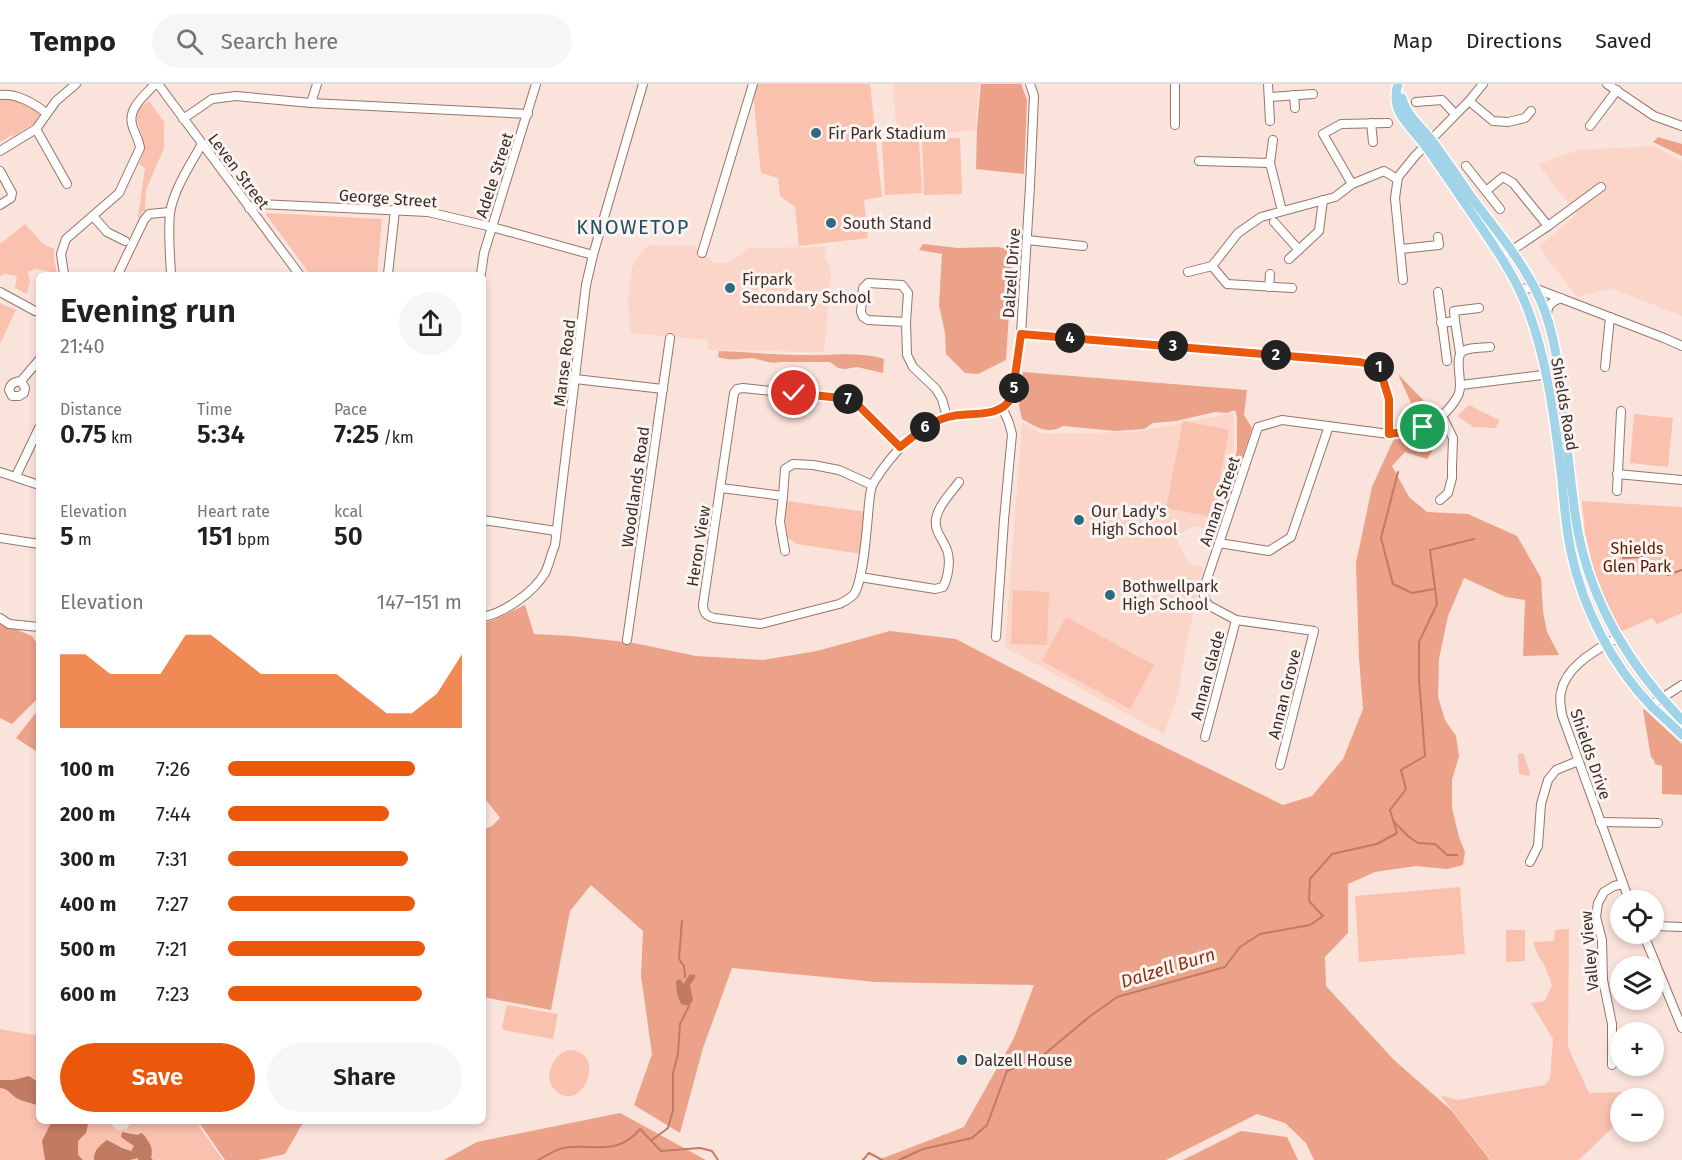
<!DOCTYPE html>
<meta charset="utf-8">
<style>
:root{--surface:#fff;--page:#f6f6f6;--text:#202124;--muted:#757577;--line:#e0e0e0;--accent:#ea580c}
body{margin:0;font-family:"Fira Sans",sans-serif;background:var(--page);color:var(--text);height:100vh;display:flex;flex-direction:column;font-size:22px;white-space:nowrap}
*{box-sizing:border-box;margin:0}
p{font-size:20px;color:var(--muted)}
.icon{flex:none;width:33px;height:33px;fill:none;stroke:currentColor;stroke-width:2;stroke-linecap:round;stroke-linejoin:round}
.map{position:relative;flex:1;overflow:hidden}
.panel{position:absolute;left:36px;top:188px;width:450px;height:852px;display:flex;flex-direction:column;background:var(--surface);border-radius:9px;box-shadow:0 3px 9px #0003}
.panel>*{flex:none}
.fabs{position:absolute;left:1610px;top:806px;display:grid;gap:12px}
.fabs a{display:grid;place-items:center;width:54px;height:54px;border-radius:50%;background:var(--surface);box-shadow:0 3px 9px #0003;font-size:30px}
.pin{position:absolute;display:grid;place-items:center;width:51px;height:51px;color:#fff;margin:-26px;border:3px solid #fff;border-radius:50%;box-shadow:0 2px 6px #0007}
.km{position:absolute;width:30px;height:30px;margin:-15px;border-radius:50%;background:#222;color:#fff;font-size:16px;line-height:30px;text-align:center}
.round{display:grid;place-items:center;flex:none;width:63px;height:63px;border-radius:32px;background:var(--page)}
.headline{display:flex;align-items:center;justify-content:space-between;height:102px;padding:0 24px}
h1{font-size:33px;font-weight:600;line-height:45px}
.stats{display:grid;grid-template-columns:repeat(3,1fr);gap:9px;height:102px;padding:6px 24px}
.stats div{display:grid;align-content:center}
.stats b{font-size:26px;font-weight:600}
.stats small{font-size:16px;font-weight:400}
.stats p{font-size:16px}
.chart{height:168px;padding:12px 24px}
.chart p{display:flex;justify-content:space-between}
.chart svg{width:100%;height:108px;margin-top:6px;fill:var(--accent);opacity:.7}
.button{display:flex;gap:12px;margin-top:auto;padding:12px 24px}
.button a{flex:1;height:69px;border-radius:36px;background:var(--accent);color:#fff;font-size:24px;font-weight:600;line-height:69px;text-align:center}
.button a+a{background:var(--page);color:var(--text)}
ul{padding:0 24px;list-style:none;font-size:20px}
li{display:grid;grid-template-columns:96px 72px 1fr;align-items:center;height:45px}
li i{height:15px;border-radius:8px;background:var(--accent)}
header{display:flex;align-items:center;gap:36px;box-sizing:border-box;height:84px;padding:0 30px;background:var(--surface);border-bottom:2px solid var(--line)}
header strong{font-size:28px}
nav{display:flex;gap:33px;margin-inline-start:auto;font-size:21px}
.search{width:420px;height:54px;background:var(--page);display:flex;align-items:center;gap:15px;box-sizing:border-box;padding:0 21px;border-radius:33px;color:var(--muted);font-size:22px}
.map>svg:first-child{display:block}
</style>
<header>
<strong>Tempo</strong>
<div class="search"><svg class="icon" aria-label="search" viewBox="0 0 24 24"><circle cx="10" cy="10" r="6"/><path d="M15 15l6 6"/></svg>Search here</div>
<nav><a>Map</a><a>Directions</a><a>Saved</a></nav>
</header>
<div class="map">
<svg width="1682" height="1076" viewBox="0 0 1682 1076">
<rect width="100%" height="100%" fill="#fae3db"/>
<g fill="#fad5c8">
<polygon points="893,0 979,0 975,46 897,53"/>
<polygon points="1654,62 1682,77 1682,232 1611,204 1577,213 1539,163 1577,130 1538,80 1579,66"/>
<polygon points="649,161 695,162 711,177 717,179 724,179 741,171 747,164 826,163 825,175 829,180 831,190 824,268 708,266 709,256 631,249 628,219 632,184 638,172"/>
<polygon points="1233,329 1234,365 1211,447 1195,442 1175,452 1188,479 1203,483 1185,567 1178,610 1164,650 1005,563 1022,338 1043,350 1136,348"/>
</g>
<g fill="#fac1af">
<polygon points="759,0 870,0 882,113 864,116 868,154 799,162 795,123 780,112 778,94 761,89 753,8"/>
<polygon points="0,14 15,15 38,26 39,31 34,39 14,52 12,51 0,58"/>
<path d="M149,17L164,38V64L146,106L145,127L142,128L139,135L138,133L145,84L139,80C141,74 145,68 144,61C143,43 126,30 149,17Z"/>
<polygon points="960,54 962,110 924,111 922,55"/>
<polygon points="919,56 922,109 885,111 882,58"/>
<polygon points="265,129 382,135 377,190 310,190"/>
<polygon points="25,140 42,159 54,165 54,176 57,189 36,185 28,188 30,198 27,210 15,204 17,192 5,190 0,192 0,160"/>
<polygon points="0,219 16,226 0,260"/>
<polygon points="1469,321 1499,336 1496,344 1474,343 1457,332"/>
<polygon points="1634,330 1673,334 1668,383 1630,379"/>
<polygon points="1183,337 1229,346 1212,433 1166,424"/>
<polygon points="787,417 867,428 861,470 797,460 787,453 785,434"/>
<polygon points="1582,417 1682,423 1682,529 1657,540 1652,534 1620,548 1596,496 1585,448"/>
<polygon points="1013,506 1049,508 1047,561 1011,560"/>
<polygon points="1066,533 1154,581 1130,625 1042,577"/>
<polygon points="1523,669 1530,689 1529,692 1519,690 1518,670"/>
<polygon points="1460,803 1465,870 1359,878 1355,812"/>
<polygon points="1569,845 1568,963 1589,1009 1624,1008 1624,1014 1620,1014 1620,1043 1612,1044 1579,1076 1491,1076 1440,1011 1458,1016 1545,1001 1550,994 1553,955 1531,919 1545,917 1552,901 1545,882 1538,871 1533,858 1554,857 1555,846"/>
<polygon points="1506,846 1525,846 1525,877 1506,878"/>
<polygon points="507,921 558,930 553,955 504,946 502,943"/>
<polygon points="0,945 39,952 39,1036 107,1037 118,1046 126,1045 133,1037 197,1037 200,1044 223,1076 0,1076"/>
<path d="M568,966C609,966 583,1031 556,1007C542,995 552,971 568,966Z"/>
</g>
<g fill="#eca289">
<polygon points="981,0 1021,0 1027,16 1024,90 976,85 977,43"/>
<polygon points="1658,53 1682,60 1682,72 1653,58"/>
<polygon points="923,160 958,164 996,163 1013,165 1006,276 978,290 965,289 946,270 945,249 939,221 942,170 919,166"/>
<path d="M719,267C747,268 776,271 804,271C831,272 858,267 884,275L883,289L857,283L845,285L838,284L830,278H780C768,281 760,274 749,274C738,275 730,277 718,273Z"/>
<path d="M1023,288L1247,306L1244,331L1252,344L1215,457L1213,451L1214,442L1233,385L1237,365V333L1235,326L1227,329L1215,328L1176,337L1153,339L1144,345L1116,347L1063,342C1048,351 1036,343 1022,335L1019,322Z"/>
<polygon points="1398,290 1423,316 1432,346 1439,357 1427,375 1405,368 1392,382 1409,413 1427,428 1468,430 1517,452 1541,494 1543,528 1547,548 1559,571 1523,572 1525,516 1506,513 1464,494 1448,532 1439,575 1438,613 1445,636 1456,652 1459,672 1452,696 1452,724 1459,753 1465,768 1463,781 1447,785 1416,782 1375,788 1348,800 1348,849 1325,873 1326,902 1394,976 1451,1026 1490,1076 1314,1076 1306,1059 1285,1039 1257,1030 1166,1076 878,1076 964,1043 1014,954 1034,901 876,898 732,884 703,964 680,1049 634,1021 652,970 641,892 643,847 591,801 570,827 551,926 483,913 483,746 492,742 500,734 483,712 483,539 493,536 525,521 534,550 571,552 634,559 696,572 763,576 817,567 890,547 956,555 1136,649 1283,721 1312,712 1343,675 1363,625 1359,574 1356,479 1372,403 1391,361 1412,321"/>
<polygon points="0,535 10,543 32,552 39,563 39,613 12,640 0,634"/>
<polygon points="39,625 39,669 16,654"/>
<polygon points="1644,625 1682,660 1682,711 1662,710 1662,682 1655,680 1654,676 1651,673 1643,626"/>
<polygon points="620,1029 706,1076 444,1076 477,1058"/>
<polygon points="198,1037 304,1037 285,1070 259,1076 225,1076"/>
<polygon points="1241,1047 1287,1053 1298,1076 1183,1076"/>
</g>
<g fill="#c17b63">
<polygon points="695,890 695,894 690,901 693,916 689,922 681,920 677,910 676,897 680,895 684,900 689,891"/>
<path d="M29,992L39,999V1022C32,1019 25,1018 18,1015C11,1011 9,1005 0,1004V996H13Z"/>
<polygon points="52,1037 75,1037 88,1040 86,1049 78,1057 78,1071 83,1076 45,1076 42,1057"/>
<path d="M122,1048L137,1051L142,1049C149,1057 154,1064 151,1074L153,1076H138V1074L130,1076H94C93,1067 100,1061 107,1056L122,1064L131,1067L134,1062L121,1053Z"/>
</g>
<g fill="none" stroke-linecap="round" stroke-linejoin="round">
<g stroke="#c17b63" stroke-width="2">
<polyline points="1398,388 1381,454 1393,500 1412,509 1434,505"/>
<polyline points="1623,474 1643,473 1668,491 1682,486"/>
<polyline points="1394,738 1409,753 1418,759 1435,760 1447,771 1457,771"/>
<polyline points="681,846 682,837 679,875 684,882 685,893"/>
<polyline points="652,1056 668,1044 673,1026 673,989 678,970 680,940 689,922"/>
<path d="M538,1076C546,1072 556,1065 564,1064C593,1059 617,1073 640,1045L661,1067L700,1064L712,1067L718,1076"/>
<polyline points="863,1076 869,1069 882,1076"/>
<polyline points="899,1076 923,1065 972,1054 987,1041 1007,987 1041,973 1089,933 1117,913 1225,883 1240,863 1260,850 1310,841 1323,832 1309,817 1310,795 1332,770 1377,760 1397,749 1390,726 1406,705 1401,686 1425,672 1419,594 1419,558 1437,520 1430,466 1474,455"/>
</g>
<defs>
<g id="minor">
<polyline points="158,0 299,190"/>
<polyline points="1175,0 1175,41"/>
<polyline points="1268,0 1270,37"/>
<polyline points="1607,0 1654,32 1682,42"/>
<path d="M0,11C16,9 34,19 46,29"/>
<polyline points="1294,11 1295,24"/>
<polyline points="1269,13 1313,10"/>
<polyline points="1469,17 1493,37 1508,38 1525,34 1531,27"/>
<polyline points="1416,18 1442,16 1455,30"/>
<polyline points="311,19 317,0"/>
<polyline points="183,35 212,15 236,12 311,19 528,30"/>
<polyline points="1371,39 1373,58"/>
<polyline points="1590,42 1617,6"/>
<polyline points="36,45 67,100"/>
<polyline points="0,67 36,45 56,17 76,0"/>
<polyline points="1199,77 1270,79 1282,127"/>
<polyline points="1270,79 1273,56"/>
<polyline points="1466,82 1500,125"/>
<polyline points="0,87 12,109 11,114 0,121"/>
<polyline points="1352,100 1323,50 1341,40 1388,39"/>
<polyline points="1486,107 1503,93 1513,99 1548,142"/>
<polyline points="249,124 259,120 428,128 492,143 593,171"/>
<polyline points="93,132 107,148 125,157"/>
<polyline points="1274,138 1299,166"/>
<polyline points="1027,156 1083,162"/>
<polyline points="1401,165 1439,161 1438,153"/>
<polyline points="702,169 753,0"/>
<polyline points="1502,173 1548,142 1601,103"/>
<polyline points="1289,175 1319,147 1323,116"/>
<polyline points="1212,182 1227,200 1292,204"/>
<polyline points="1188,188 1212,182 1238,149 1261,133 1335,113 1352,100 1384,87 1397,95"/>
<path d="M64,190L61,170L66,155L119,109L140,64C139,55 134,49 132,40C128,24 145,11 155,0"/>
<polyline points="118,190 144,136 149,130 170,128"/>
<path d="M171,190C170,171 168,149 170,129C173,107 191,79 202,60"/>
<polyline points="388,190 395,126"/>
<polyline points="481,190 484,169 536,0"/>
<polyline points="1403,196 1395,114 1398,93 1415,72 1469,17 1483,0"/>
<polyline points="1269,203 1270,190"/>
<polyline points="1519,205 1534,204 1664,254 1682,262"/>
<polyline points="0,208 35,227 39,227"/>
<polyline points="1438,208 1447,277"/>
<path d="M1547,232C1547,221 1551,218 1561,214"/>
<polyline points="1455,237 1460,269"/>
<polyline points="906,238 868,236 863,233 861,228 863,204 868,199 902,201 908,209 906,238 907,271 913,283 936,305 942,315 947,333"/>
<polyline points="1441,239 1455,237 1454,227 1479,224"/>
<polyline points="1021,250 1360,278 1379,283 1389,315 1389,350"/>
<polyline points="1605,283 1610,233"/>
<polyline points="575,295 663,305"/>
<path d="M21,297L25,304L24,309L19,312H12L9,306C11,299 14,298 21,297L39,276"/>
<polyline points="1461,301 1559,289"/>
<path d="M1436,338C1444,330 1455,320 1459,309C1463,298 1454,274 1462,268C1468,263 1482,264 1490,263"/>
<path d="M900,363L855,318L850,315L743,304L737,305L734,309L703,521C703,528 706,532 714,534L761,540L839,520C845,517 850,515 854,510C864,495 867,440 869,420C870,412 870,404 874,398C890,372 918,340 948,333C966,328 986,332 1002,323"/>
<polyline points="0,388 39,401"/>
<polyline points="1617,390 1682,396"/>
<polyline points="16,392 39,344"/>
<polyline points="721,404 783,412 785,385 793,380 813,381 839,386 872,401"/>
<polyline points="1617,407 1621,327"/>
<polyline points="783,412 780,438 785,467"/>
<polyline points="1440,416 1448,409 1452,394 1452,383 1453,354 1442,332"/>
<polyline points="483,436 556,447"/>
<polyline points="0,454 39,460"/>
<polyline points="1219,459 1269,467 1291,453 1329,342"/>
<path d="M860,493L935,505L943,503C948,494 951,476 947,466C943,455 934,447 936,435C938,422 951,409 959,398"/>
<path d="M483,533C504,529 534,508 545,489C549,481 551,470 555,461L586,201L593,171L643,0"/>
<polyline points="0,534 9,540 39,543"/>
<polyline points="996,553 1004,436 1012,350 1009,339 1002,323 1009,319 1012,313 1021,250 1030,102 1034,12 1030,0"/>
<path d="M1618,553C1597,566 1566,581 1561,608C1559,616 1561,623 1562,631L1629,816"/>
<polyline points="627,556 670,254"/>
<polyline points="1651,621 1682,601"/>
<polyline points="1205,653 1236,536"/>
<path d="M1280,681L1314,547L1236,536L1208,521C1204,515 1203,510 1204,504L1258,343L1282,336L1389,350L1404,348L1423,343"/>
<polyline points="1600,738 1658,739"/>
<polyline points="1530,778 1538,762 1541,720 1548,696 1556,686 1578,677"/>
<polyline points="1653,842 1682,843"/>
<polyline points="1643,849 1682,944"/>
<polyline points="1612,981 1612,940 1603,896 1602,856 1596,833 1598,819 1604,808 1614,802 1623,800"/>
</g>
<g id="major">
<path d="M1398,0C1395,10 1395,21 1401,31C1408,42 1418,52 1426,63C1443,86 1458,110 1475,134C1491,158 1508,181 1520,207C1546,262 1555,336 1562,396C1564,420 1566,445 1571,468C1583,525 1612,581 1652,623C1662,632 1672,641 1682,651"/>
<path d="M1402,14C1406,32 1422,43 1433,58C1446,76 1459,95 1472,114C1497,147 1523,178 1540,215C1558,256 1560,301 1565,344C1569,379 1572,414 1578,448C1592,520 1631,584 1682,636"/>
</g>
</defs>
<use href="#minor" stroke="#97756a" stroke-width="10"/>
<use href="#major" stroke="#fff" stroke-width="12"/>
<use href="#minor" stroke="#fff" stroke-width="8"/>
<use href="#major" stroke="#a1d4e8" stroke-width="9"/>
</g>
<g fill="none" stroke-linecap="round" stroke-linejoin="round">
<defs>
<path id="route" d="M794,309L850,315L855,318L900,363C915,351 929,338 948,333C970,327 999,336 1012,313L1021,250L1360,278L1379,283L1389,315V350L1404,348L1423,343"/>
</defs>
<use href="#route" stroke="#fff" stroke-width="12"/>
<use href="#route" stroke="#ea580c" stroke-width="8"/>
</g>
<g fill="#2d6b81" stroke="#fcf4f1" stroke-width="2">
<circle cx="816" cy="49" r="6"/>
<circle cx="831" cy="139" r="6"/>
<circle cx="730" cy="204" r="6"/>
<circle cx="1079" cy="436" r="6"/>
<circle cx="1110" cy="511" r="6"/>
<circle cx="962" cy="976" r="6"/>
</g>
<g text-anchor="middle" stroke-width="6" stroke-linejoin="round" paint-order="stroke">
<g font-size="16" fill="#3b2d28" stroke="#fcf4f1" text-anchor="start">
<text x="828" y="55">Fir Park Stadium</text>
<text x="843" y="145">South Stand</text>
<text x="742" y="201">Firpark<tspan x="742" dy="18">Secondary School</tspan></text>
<text x="1091" y="433">Our Lady's<tspan x="1091" dy="18">High School</tspan></text>
<text x="1122" y="508">Bothwellpark<tspan x="1122" dy="18">High School</tspan></text>
<text x="974" y="982">Dalzell House</text>
</g>
<g font-size="16" fill="#3b2d28" stroke="#fcf4f1">
<text transform="translate(239 87) rotate(53)" y="6">Leven Street</text>
<text transform="translate(494 91) rotate(-72)" y="6">Adele Street</text>
<text transform="translate(388 114) rotate(4)" y="6">George Street</text>
<text transform="translate(1011 189) rotate(-86)" y="6">Dalzell Drive</text>
<text transform="translate(564 279) rotate(-83)" y="6">Manse Road</text>
<text transform="translate(1565 320) rotate(80)" y="6">Shields Road</text>
<text transform="translate(635 403) rotate(-82)" y="6">Woodlands Road</text>
<text transform="translate(1219 417) rotate(-71)" y="6">Annan Street</text>
<text transform="translate(698 462) rotate(-81)" y="6">Heron View</text>
<text transform="translate(1207 591) rotate(-75)" y="6">Annan Glade</text>
<text transform="translate(1284 610) rotate(-76)" y="6">Annan Grove</text>
<text transform="translate(1591 670) rotate(71)" y="6">Shields Drive</text>
<text transform="translate(1589 867) rotate(-95)" y="6">Valley View</text>
</g>
<g font-size="16" fill="#5a1900" stroke="#fcf4f1">
<text x="1637" y="470">Shields<tspan x="1637" dy="18">Glen Park</tspan></text>
</g>
<g font-size="18" font-style="italic" fill="#8a3414" stroke="#fcf4f1">
<text transform="translate(1168 884) rotate(-17)" y="6">Dalzell Burn</text>
</g>
<g font-size="20" letter-spacing="1.5" fill="#215264" stroke="#fcf4f1">
<text x="633" y="150">KNOWETOP</text>
</g>
</g>
</svg>
<div class="fabs">
<a><svg class="icon" aria-label="locate" viewBox="0 0 24 24"><circle cx="12" cy="12" r="6"/><path d="M12 2v4M12 18v4M2 12h4M18 12h4"/></svg></a>
<a><svg class="icon" aria-label="layers" viewBox="0 0 24 24"><path d="M12 4l9 5-9 5-9-5zM3 14l9 5 9-5"/></svg></a>
<a>+</a>
<a>−</a>
</div>
<div class="pin" style="left:1423px;top:343px;background:#1e9e55"><svg class="icon" aria-label="arrive" viewBox="0 0 24 24"><path d="M6 21V4h12l-3 4 3 4H6"/></svg></div>
<div class="pin" style="left:794px;top:309px;background:#d93025"><svg class="icon" aria-label="check" viewBox="0 0 24 24"><path d="M5 12l5 5 9-10"/></svg></div>
<b class="km" style="left:1379px;top:283px">1</b>
<b class="km" style="left:1276px;top:271px">2</b>
<b class="km" style="left:1173px;top:262px">3</b>
<b class="km" style="left:1070px;top:254px">4</b>
<b class="km" style="left:1014px;top:304px">5</b>
<b class="km" style="left:925px;top:343px">6</b>
<b class="km" style="left:848px;top:315px">7</b>
<section class="panel">
<div class="headline"><div><h1>Evening run</h1><p>21:40</p></div><a class="round"><svg class="icon" aria-label="share" viewBox="0 0 24 24"><path d="M12 15V3M7 8l5-5 5 5M5 13v7h14v-7"/></svg></a></div>
<div class="stats">
<div><p>Distance</p><b>0.75<small> km</small></b></div>
<div><p>Time</p><b>5:34</b></div>
<div><p>Pace</p><b>7:25<small> /km</small></b></div>
</div>
<div class="stats">
<div><p>Elevation</p><b>5<small> m</small></b></div>
<div><p>Heart rate</p><b>151<small> bpm</small></b></div>
<div><p>kcal</p><b>50</b></div>
</div>
<div class="chart"><p><span>Elevation</span>147–151 m</p>
<svg viewBox="0 0 160 44" preserveAspectRatio="none"><path d="M0 44V14L10 14L20 22L30 22L40 22L50 6L60 6L70 14L80 22L90 22L100 22L110 22L120 30L130 38L140 38L150 30L160 14V44z"/></svg>
</div>
<ul>
<li><b>100 m</b>7:26<i style="width:80%"></i></li>
<li><b>200 m</b>7:44<i style="width:69%"></i></li>
<li><b>300 m</b>7:31<i style="width:77%"></i></li>
<li><b>400 m</b>7:27<i style="width:80%"></i></li>
<li><b>500 m</b>7:21<i style="width:84%"></i></li>
<li><b>600 m</b>7:23<i style="width:83%"></i></li>
</ul>
<div class="button"><a>Save</a><a>Share</a></div>
</section>
</div>
